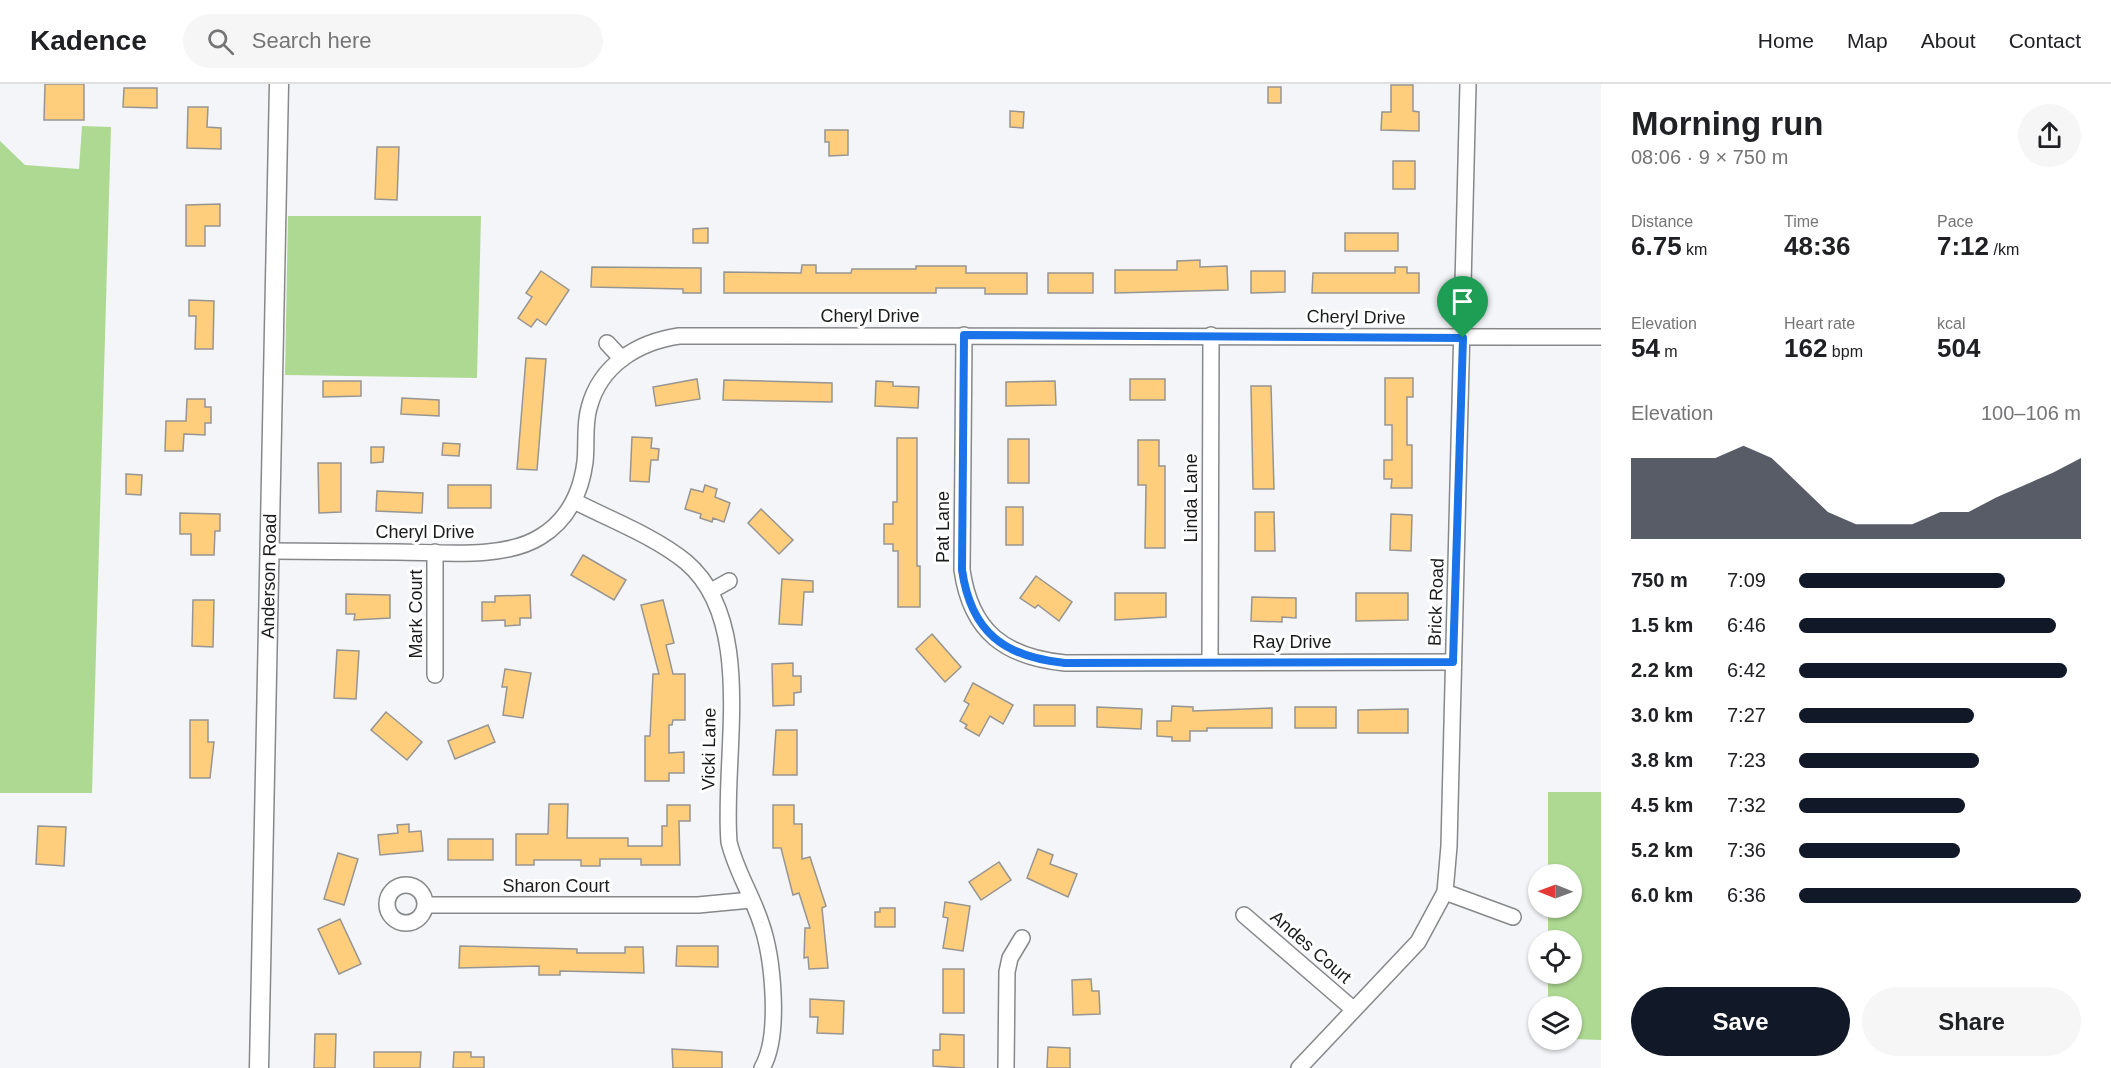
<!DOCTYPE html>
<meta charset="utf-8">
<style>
:root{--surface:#fff;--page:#f6f6f6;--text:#202124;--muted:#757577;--line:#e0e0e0;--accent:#111827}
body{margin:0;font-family:Arial,sans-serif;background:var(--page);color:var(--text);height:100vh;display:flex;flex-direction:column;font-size:22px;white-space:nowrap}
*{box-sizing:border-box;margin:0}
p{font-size:20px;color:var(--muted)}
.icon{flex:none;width:33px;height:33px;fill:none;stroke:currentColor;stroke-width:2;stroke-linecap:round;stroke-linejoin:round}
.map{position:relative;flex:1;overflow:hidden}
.side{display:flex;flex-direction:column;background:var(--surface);width:510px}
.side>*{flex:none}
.needle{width:39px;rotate:271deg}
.controls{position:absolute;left:1528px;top:780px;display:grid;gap:12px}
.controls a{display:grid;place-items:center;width:54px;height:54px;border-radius:50%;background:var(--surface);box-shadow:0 2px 4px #0004;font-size:30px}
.pin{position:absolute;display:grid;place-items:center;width:51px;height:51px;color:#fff;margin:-62px -26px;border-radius:50% 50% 50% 0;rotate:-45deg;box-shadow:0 0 6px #0007}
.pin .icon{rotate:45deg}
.round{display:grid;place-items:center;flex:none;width:63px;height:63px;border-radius:32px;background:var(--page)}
.overview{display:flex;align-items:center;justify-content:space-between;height:102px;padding:0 30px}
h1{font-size:33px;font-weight:600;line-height:45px}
.figures{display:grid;grid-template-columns:repeat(3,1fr);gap:9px;height:102px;padding:6px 30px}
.figures div{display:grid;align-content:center}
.figures b{font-size:26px;font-weight:600}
.figures small{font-size:16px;font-weight:400}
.figures p{font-size:16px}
.chart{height:168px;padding:12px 30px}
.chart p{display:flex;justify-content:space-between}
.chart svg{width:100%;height:108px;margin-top:6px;fill:var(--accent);opacity:.7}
.action{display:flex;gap:12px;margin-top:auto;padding:12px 30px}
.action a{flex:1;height:69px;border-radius:36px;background:var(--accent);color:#fff;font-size:24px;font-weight:600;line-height:69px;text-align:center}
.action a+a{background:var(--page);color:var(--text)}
ul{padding:0 30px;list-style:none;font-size:20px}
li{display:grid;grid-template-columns:96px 72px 1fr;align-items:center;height:45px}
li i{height:15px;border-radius:8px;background:var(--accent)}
header{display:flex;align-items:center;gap:36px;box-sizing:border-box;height:84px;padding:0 30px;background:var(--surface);border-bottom:2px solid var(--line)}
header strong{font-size:28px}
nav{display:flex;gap:33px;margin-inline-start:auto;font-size:21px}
.search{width:420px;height:54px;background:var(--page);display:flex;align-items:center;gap:15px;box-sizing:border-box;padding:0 21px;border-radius:33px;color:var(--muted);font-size:22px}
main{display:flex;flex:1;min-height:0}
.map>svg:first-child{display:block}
</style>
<header>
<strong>Kadence</strong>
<div class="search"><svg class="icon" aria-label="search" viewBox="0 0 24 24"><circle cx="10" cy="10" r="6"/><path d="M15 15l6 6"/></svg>Search here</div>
<nav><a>Home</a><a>Map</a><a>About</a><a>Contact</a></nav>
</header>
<main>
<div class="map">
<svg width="1601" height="984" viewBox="0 0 1601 984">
<rect width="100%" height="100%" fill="#f4f5f8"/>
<g fill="#aed992">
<polygon points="82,42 111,43 92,709 0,709 0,57 25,81 79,85"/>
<polygon points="288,132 481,132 477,294 285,291"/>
<polygon points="1548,708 1601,708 1601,956 1572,955 1572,922 1548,922 1548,890 1572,890 1572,856 1548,856 1548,824 1572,824 1572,790 1548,790"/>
</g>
<g fill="#fece7c" stroke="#979593" stroke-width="1.5">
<polygon points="45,0 84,0 84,36 44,36"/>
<polygon points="1391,1 1413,1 1413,27 1419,28 1419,47 1381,46 1382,28 1391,28"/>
<rect x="1268" y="3" width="13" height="16"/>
<polygon points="124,4 157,4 157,24 123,23"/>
<polygon points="188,23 208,23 207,43 221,44 221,65 187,64"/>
<polygon points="1010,27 1024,28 1023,44 1010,43"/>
<polygon points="825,46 848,46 848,71 829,72 829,58 825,58"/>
<polygon points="377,63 399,63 397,116 375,115"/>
<rect x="1393" y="77" width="22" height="28"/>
<polygon points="220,120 220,142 205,142 205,162 186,162 186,121"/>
<polygon points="708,144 708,159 693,159 693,145"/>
<rect x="1345" y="149" width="53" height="18"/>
<polygon points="1200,176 1200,183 1227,182 1228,206 1115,209 1115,186 1177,186 1177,177"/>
<polygon points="802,181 816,181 816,189 851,189 852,185 916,185 916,182 966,182 966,189 1027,189 1027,210 985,210 985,204 936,204 936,209 724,209 724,188 801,189"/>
<polygon points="592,183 701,184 701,209 683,209 683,205 591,203"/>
<polygon points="1395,183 1407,183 1407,189 1419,189 1419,209 1312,209 1313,189 1395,189"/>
<polygon points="541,187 569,206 546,241 537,235 531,243 518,234 532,213 526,209"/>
<polygon points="1251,187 1285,187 1285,208 1251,209"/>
<rect x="1048" y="189" width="45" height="20"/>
<polygon points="189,216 214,217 213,265 195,265 196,232 189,232"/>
<polygon points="526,274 546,275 537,386 517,385"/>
<polygon points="1385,294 1413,294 1413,313 1407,313 1407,361 1412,361 1412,404 1391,404 1392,395 1384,395 1384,376 1392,376 1392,341 1385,341"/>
<polygon points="697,295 700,315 656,322 653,303"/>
<rect x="1130" y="295" width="35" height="21"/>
<polygon points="724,296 832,299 832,318 723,316"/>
<polygon points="323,297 361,297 361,312 323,313"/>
<polygon points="876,297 893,298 893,302 919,303 918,324 875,322"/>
<polygon points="1055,297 1056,321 1006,322 1006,298"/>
<polygon points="1251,302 1271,302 1274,405 1253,405"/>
<polygon points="402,314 439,316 439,332 401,330"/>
<polygon points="187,315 205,315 205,323 211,323 211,339 205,339 205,351 184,350 183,367 165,367 166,337 186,337"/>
<polygon points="632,353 652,354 651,364 659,365 658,376 651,376 649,398 630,397"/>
<polygon points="897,354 917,354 917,482 920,482 920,523 898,523 898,467 893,467 893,460 884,460 884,440 893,440 893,418 897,418"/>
<rect x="1008" y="355" width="21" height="44"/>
<polygon points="1138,356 1159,356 1159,382 1165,382 1165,464 1145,464 1146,401 1138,401"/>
<polygon points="443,359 460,360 459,372 442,371"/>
<polygon points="371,363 384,363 383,378 371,379"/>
<polygon points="318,379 341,379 341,428 319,429"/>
<polygon points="126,390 142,391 141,411 126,410"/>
<rect x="448" y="401" width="43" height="23"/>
<polygon points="705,401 717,405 715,413 730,419 724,438 713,434 712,438 700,434 701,430 685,425 691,405 703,408"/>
<polygon points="377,407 423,409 422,429 376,427"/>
<rect x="1006" y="423" width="17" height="38"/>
<polygon points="761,425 793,456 779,470 748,439"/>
<polygon points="1255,428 1274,428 1275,467 1255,467"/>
<polygon points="180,429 220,430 220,447 215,447 214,471 191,471 191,450 180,450"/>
<polygon points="1391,430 1412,431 1411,467 1390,466"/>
<polygon points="583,471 626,496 614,516 571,491"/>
<polygon points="1036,492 1072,518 1059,537 1038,521 1035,524 1020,514"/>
<polygon points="782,495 813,497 813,508 804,508 802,541 779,540"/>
<polygon points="1115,509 1166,509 1166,533 1115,536"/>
<polygon points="1356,509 1408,509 1408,536 1356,537"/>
<polygon points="346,510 390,511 390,534 354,536 355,530 346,530"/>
<polygon points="530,511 531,534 520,534 520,541 505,542 505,536 482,537 482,518 495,518 495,512"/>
<polygon points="1252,513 1296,514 1296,534 1282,533 1282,538 1251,537"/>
<polygon points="193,516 214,516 213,563 192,562"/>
<polygon points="663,516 674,559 666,561 673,590 685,590 685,636 673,636 672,641 669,641 669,669 684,668 684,689 669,689 669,697 645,697 645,652 650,652 653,590 659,590 641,521"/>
<polygon points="932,550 961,583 945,598 916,565"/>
<polygon points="337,566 359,567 356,615 334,614"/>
<polygon points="793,579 793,592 801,592 801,608 794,609 794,621 773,622 772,580"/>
<polygon points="505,585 531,589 523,634 503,631 507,603 502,603"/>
<polygon points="973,599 1013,621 1003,640 990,632 979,652 965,644 967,641 960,637 969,620 964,617"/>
<rect x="1034" y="621" width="41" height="21"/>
<polygon points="1172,622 1193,623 1193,627 1272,624 1272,644 1207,644 1207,647 1190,647 1190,657 1172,657 1172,653 1157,652 1157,637 1171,637"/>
<polygon points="1097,623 1142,625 1141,645 1097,643"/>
<rect x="1295" y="623" width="41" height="21"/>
<polygon points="1408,625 1408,649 1358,649 1358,626"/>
<polygon points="386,628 422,658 407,676 371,646"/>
<polygon points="190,636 208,636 208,658 214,658 210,694 190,694"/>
<polygon points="488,641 495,658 455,675 448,657"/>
<polygon points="776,646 797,646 797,691 773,691"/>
<polygon points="549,720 568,720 567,754 628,754 628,762 662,762 662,742 667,742 667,721 690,721 690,737 679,737 680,781 641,781 641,775 600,775 600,782 581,782 581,776 534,776 534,781 516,781 516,750 548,750"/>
<polygon points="773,721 794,721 794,740 802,740 802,775 810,773 826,822 822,824 828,884 809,885 808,873 804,874 805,844 810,844 799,809 793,811 781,764 773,764"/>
<polygon points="409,740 409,748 421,747 423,767 380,771 378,751 398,749 397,741"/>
<polygon points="38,742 66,743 64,782 36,780"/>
<rect x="448" y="755" width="45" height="21"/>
<polygon points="1038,765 1053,771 1050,780 1077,790 1068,813 1027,794"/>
<polygon points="338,769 358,775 344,821 324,815"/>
<polygon points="999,778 1011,796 981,816 969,798"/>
<polygon points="945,818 970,822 963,867 943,864 948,834 943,833"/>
<polygon points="880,824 895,824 895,843 875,843 875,828 880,828"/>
<polygon points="340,835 361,880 339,890 318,845"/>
<polygon points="460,862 577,865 577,869 625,869 625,863 643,863 644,889 560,887 560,891 539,891 539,882 459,884"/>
<polygon points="677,862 718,862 718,883 676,882"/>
<rect x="943" y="885" width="21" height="44"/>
<polygon points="1091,895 1092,907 1099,907 1100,930 1073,931 1072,896"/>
<polygon points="810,915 844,917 843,950 817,949 818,933 810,933"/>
<polygon points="315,950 336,950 335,984 314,984"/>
<polygon points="940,950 964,951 964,984 933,982 933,966 940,966"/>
<polygon points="1048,963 1070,964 1070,984 1047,984"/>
<polygon points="672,965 722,968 722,984 673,984"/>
<polygon points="374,968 421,968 420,984 374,984"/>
<polygon points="454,968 471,968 471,973 484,973 484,984 453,984"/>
</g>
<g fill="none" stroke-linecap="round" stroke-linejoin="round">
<defs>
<g id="minor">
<path d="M964,251L962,486C971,548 1005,573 1065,579L1453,578"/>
<polyline points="607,259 622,275"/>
<path d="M574,417C611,436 654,452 686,478C757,538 722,674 729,758C736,787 752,811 761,839C773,873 781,952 762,984"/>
<path d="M270,467C312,467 355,468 397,468C439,468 503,476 540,453C567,437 581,409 585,378C587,360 584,341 589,324C600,281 638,258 679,252L1601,253"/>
<polyline points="711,507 729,497"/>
<polyline points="1210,578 1211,251"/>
<polyline points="435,591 435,468"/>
<circle cx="406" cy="820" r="19"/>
<polyline points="1445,808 1513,833"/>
<polyline points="426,821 698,821 751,816"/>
<polyline points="1244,831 1353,925"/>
<polyline points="1006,984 1007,888 1010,874 1022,854"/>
<polyline points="1299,984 1418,858 1445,808 1449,762 1468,0"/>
</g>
<g id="tertiary">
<path id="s1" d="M259,984L279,0"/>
</g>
</defs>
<use href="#minor" stroke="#87888a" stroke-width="18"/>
<use href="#tertiary" stroke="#87888a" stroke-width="21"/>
<use href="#minor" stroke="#fff" stroke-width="15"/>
<use href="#tertiary" stroke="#fff" stroke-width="18"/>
</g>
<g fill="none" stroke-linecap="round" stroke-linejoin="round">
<defs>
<path id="route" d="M964,251L1463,254L1453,578L1065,579C1004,573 971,548 962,486Z"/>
</defs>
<use href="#route" stroke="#fff" stroke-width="12"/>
<use href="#route" stroke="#1a73e8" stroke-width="8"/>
</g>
<g text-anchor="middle" stroke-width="6" stroke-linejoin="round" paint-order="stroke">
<g font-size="18" fill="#1a1b1c" stroke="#fff">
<text x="870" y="238">Cheryl Drive</text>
<text transform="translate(1356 233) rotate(1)" y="6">Cheryl Drive</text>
<text transform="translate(1191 414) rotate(-90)" y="6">Linda Lane</text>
<text transform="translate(943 443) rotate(-90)" y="6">Pat Lane</text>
<text x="425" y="454">Cheryl Drive</text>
<text dy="6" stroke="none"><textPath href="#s1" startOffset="492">Anderson Road</textPath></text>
<text transform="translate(1436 518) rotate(-88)" y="6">Brick Road</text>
<text transform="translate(416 530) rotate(-90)" y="6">Mark Court</text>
<text x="1292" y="564">Ray Drive</text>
<text transform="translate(709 665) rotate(-89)" y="6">Vicki Lane</text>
<text x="556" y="808">Sharon Court</text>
<text transform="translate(1311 863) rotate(41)" y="6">Andes Court</text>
</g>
</g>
</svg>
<div class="controls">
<a><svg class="needle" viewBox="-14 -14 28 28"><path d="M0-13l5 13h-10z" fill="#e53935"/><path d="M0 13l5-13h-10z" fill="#757577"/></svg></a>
<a><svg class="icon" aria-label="locate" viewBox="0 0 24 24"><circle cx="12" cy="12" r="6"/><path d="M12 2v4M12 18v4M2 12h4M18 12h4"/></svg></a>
<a><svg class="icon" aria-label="layers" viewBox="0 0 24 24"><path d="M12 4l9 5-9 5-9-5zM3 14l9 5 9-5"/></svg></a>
</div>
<div class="pin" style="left:1463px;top:254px;background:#1e9e55"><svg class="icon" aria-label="arrive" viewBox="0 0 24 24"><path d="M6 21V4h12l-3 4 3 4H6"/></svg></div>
</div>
<section class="side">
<div class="overview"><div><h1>Morning run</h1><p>08:06 · 9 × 750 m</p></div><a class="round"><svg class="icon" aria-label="share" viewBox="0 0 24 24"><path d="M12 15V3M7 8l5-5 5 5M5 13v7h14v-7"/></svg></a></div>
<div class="figures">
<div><p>Distance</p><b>6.75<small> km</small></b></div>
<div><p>Time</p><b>48:36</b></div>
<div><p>Pace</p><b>7:12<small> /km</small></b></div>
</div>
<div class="figures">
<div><p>Elevation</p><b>54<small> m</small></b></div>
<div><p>Heart rate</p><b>162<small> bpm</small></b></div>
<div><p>kcal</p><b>504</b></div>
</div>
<div class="chart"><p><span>Elevation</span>100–106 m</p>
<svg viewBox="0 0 160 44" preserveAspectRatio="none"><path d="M0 44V11L10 11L20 11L30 11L40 6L50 11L60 22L70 33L80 38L90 38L100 38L110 33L120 33L130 27L140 22L150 17L160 11V44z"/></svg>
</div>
<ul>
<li><b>750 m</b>7:09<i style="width:73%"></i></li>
<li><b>1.5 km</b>6:46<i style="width:91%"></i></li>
<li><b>2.2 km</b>6:42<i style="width:95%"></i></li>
<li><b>3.0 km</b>7:27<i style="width:62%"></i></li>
<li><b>3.8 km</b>7:23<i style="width:64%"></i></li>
<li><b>4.5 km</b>7:32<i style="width:59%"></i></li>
<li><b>5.2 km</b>7:36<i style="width:57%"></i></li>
<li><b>6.0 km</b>6:36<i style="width:100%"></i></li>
</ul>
<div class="action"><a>Save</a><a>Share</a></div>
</section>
</main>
